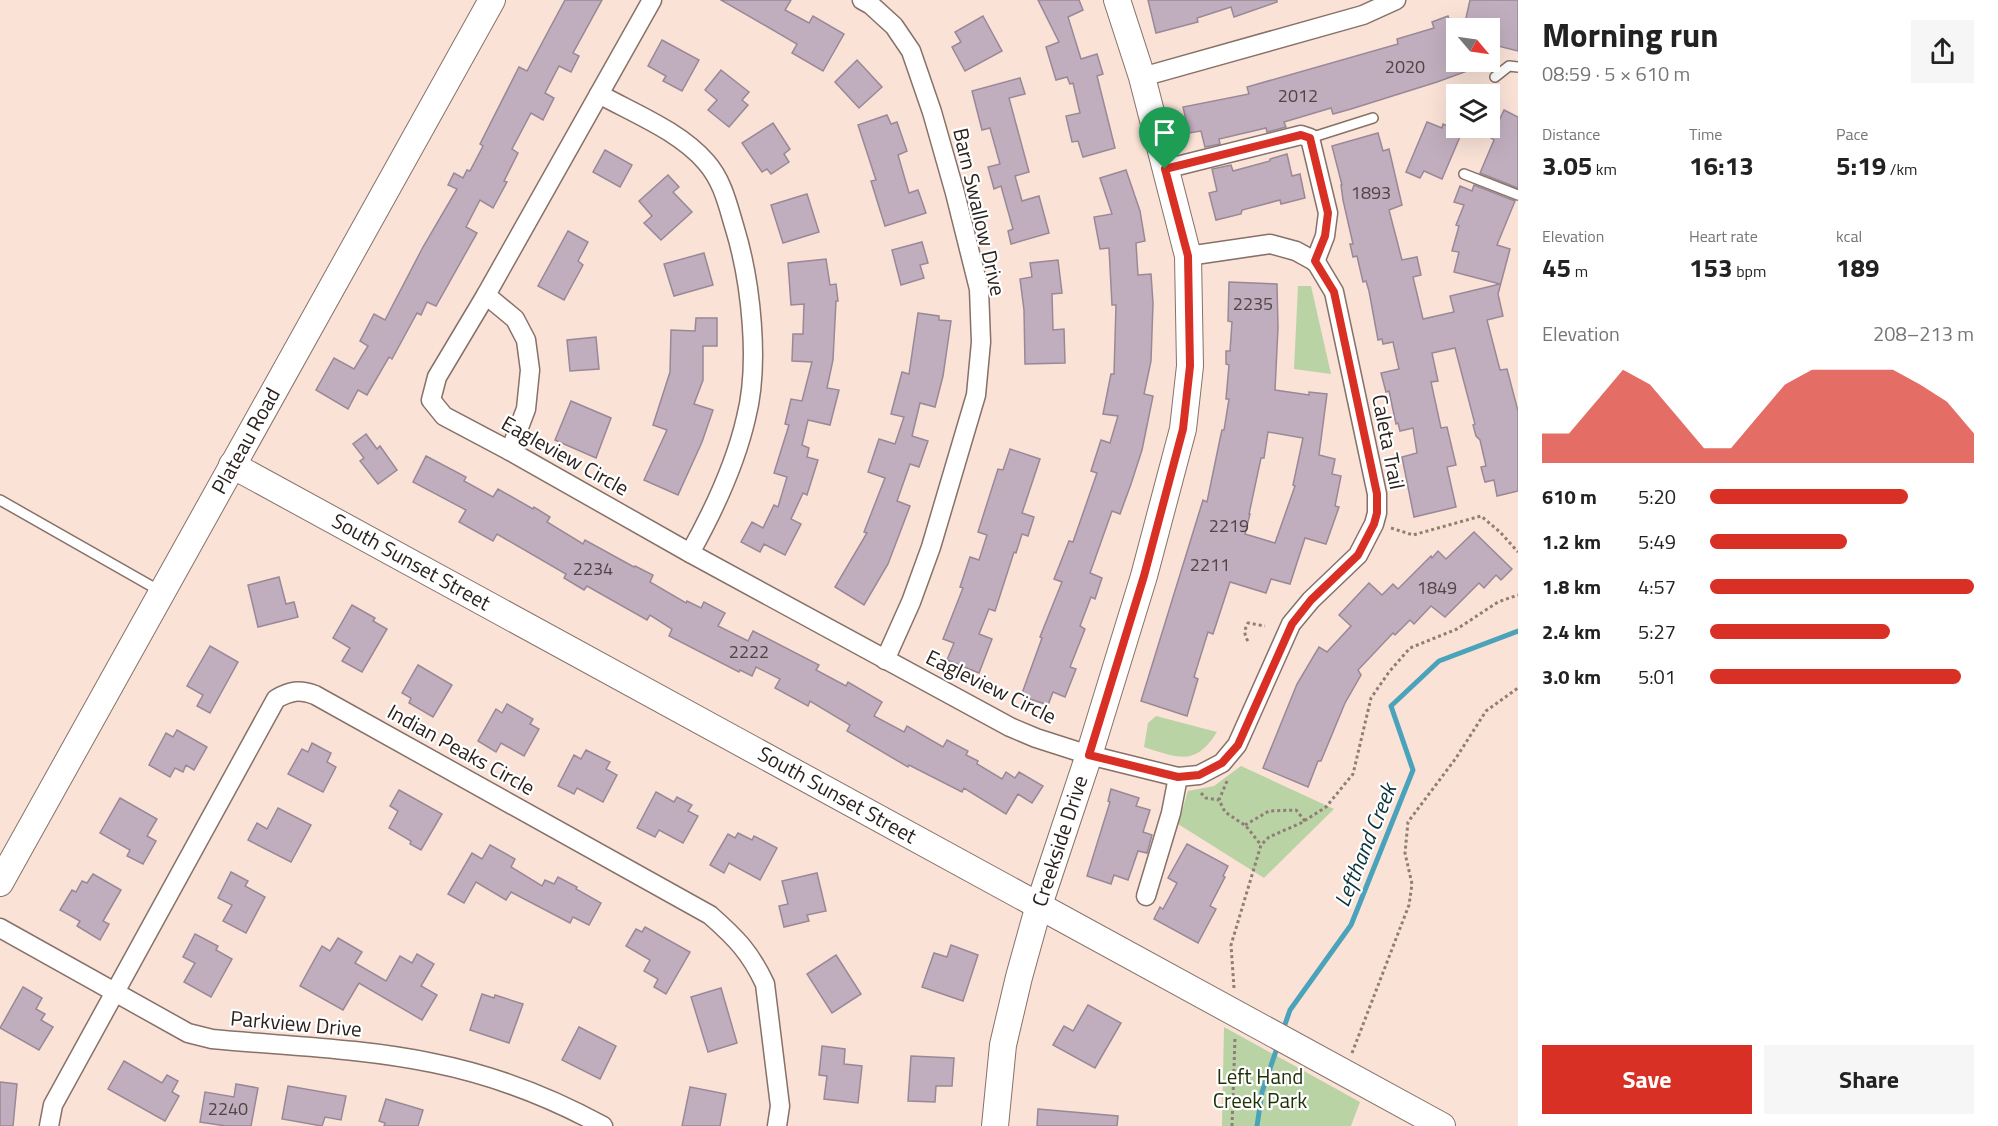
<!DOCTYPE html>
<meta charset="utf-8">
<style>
:root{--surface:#fff;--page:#f6f6f6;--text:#222;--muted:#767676;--accent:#d93025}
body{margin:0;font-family:"Titillium Web",sans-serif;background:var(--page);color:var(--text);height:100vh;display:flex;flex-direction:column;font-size:22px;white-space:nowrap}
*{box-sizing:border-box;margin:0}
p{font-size:20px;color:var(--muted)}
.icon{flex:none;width:33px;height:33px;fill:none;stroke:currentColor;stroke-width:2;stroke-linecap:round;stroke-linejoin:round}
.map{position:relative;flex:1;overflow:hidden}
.drawer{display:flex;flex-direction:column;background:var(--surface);width:480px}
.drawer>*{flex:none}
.needle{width:39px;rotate:119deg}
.fabs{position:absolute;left:1446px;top:18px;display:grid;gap:12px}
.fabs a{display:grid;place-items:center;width:54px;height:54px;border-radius:0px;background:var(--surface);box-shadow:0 6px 24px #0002;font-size:30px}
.pin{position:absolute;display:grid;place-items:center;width:51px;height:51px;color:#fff;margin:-62px -26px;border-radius:50% 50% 50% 0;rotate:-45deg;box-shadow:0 0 6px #0007}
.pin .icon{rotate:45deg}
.round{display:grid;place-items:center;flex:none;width:63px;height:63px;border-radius:0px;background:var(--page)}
.headline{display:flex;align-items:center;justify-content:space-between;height:102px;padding:0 24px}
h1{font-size:33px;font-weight:700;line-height:45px}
.stats{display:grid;grid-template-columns:repeat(3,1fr);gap:9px;height:102px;padding:6px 24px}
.stats div{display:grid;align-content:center}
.stats b{font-size:26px;font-weight:700}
.stats small{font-size:16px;font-weight:400}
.stats p{font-size:16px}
.chart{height:168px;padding:12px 24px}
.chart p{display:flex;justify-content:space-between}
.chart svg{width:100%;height:108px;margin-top:6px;fill:var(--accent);opacity:.7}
.button{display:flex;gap:12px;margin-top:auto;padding:12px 24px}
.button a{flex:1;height:69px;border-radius:0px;background:var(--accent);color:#fff;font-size:24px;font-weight:700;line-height:69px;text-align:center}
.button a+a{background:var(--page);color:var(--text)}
ul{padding:0 24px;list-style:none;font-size:20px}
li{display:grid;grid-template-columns:96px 72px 1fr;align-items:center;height:45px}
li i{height:15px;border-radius:8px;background:var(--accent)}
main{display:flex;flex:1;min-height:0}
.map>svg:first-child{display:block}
</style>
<main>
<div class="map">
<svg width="1518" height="1126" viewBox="0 0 1518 1126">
<rect width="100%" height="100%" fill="#fae2d7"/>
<g fill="#bad3a5">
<polygon points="1298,286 1311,286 1331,374 1294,369"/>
<path d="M1156,716L1217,732C1195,767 1178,758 1144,747L1148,723Z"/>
<polygon points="1241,766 1334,809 1264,878 1178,824 1188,791 1214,786"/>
<polygon points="1224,1027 1360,1102 1351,1126 1222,1126"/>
</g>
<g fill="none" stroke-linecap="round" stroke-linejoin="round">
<g stroke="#4aa3ba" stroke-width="5">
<polyline points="1283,1030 1290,1010 1351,925 1413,770 1391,706 1439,661 1518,631"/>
<polyline points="1257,1126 1262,1092 1278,1045"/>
</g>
</g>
<g fill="#c0aebe" stroke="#998897" stroke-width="1.5" fill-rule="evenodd">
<polygon points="565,0 602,0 573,53 579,56 571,72 559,66 545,93 554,98 543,120 531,113 512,149 518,153 504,181 507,182 493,208 480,200 466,227 477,233 436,306 427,302 421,315 417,313 392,359 389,357 367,395 358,390 348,409 316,390 334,358 354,369 368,346 360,341 374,314 385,320 423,247 457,189 448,185 454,173 463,178 467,170 470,171 483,146 480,144 519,67 527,71"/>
<polygon points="721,0 791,0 785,10 809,23 813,16 844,34 823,71 792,53 797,44"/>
<polygon points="1038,0 1079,0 1083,10 1068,17 1081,59 1097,54 1103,74 1097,76 1115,148 1083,157 1078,141 1072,142 1066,116 1080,113 1073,83 1070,84 1067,77 1056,80 1046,47 1059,42"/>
<polygon points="1148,0 1277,0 1277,2 1234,17 1231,7 1197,18 1198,22 1156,33"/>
<polygon points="1470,0 1518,0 1518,51 1490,44 1490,28 1464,27"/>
<polygon points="983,16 1002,51 965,71 952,47 961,42 955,32"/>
<polygon points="1448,16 1456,39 1456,62 1489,62 1489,63 1437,82 1351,109 1333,114 1331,108 1284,122 1286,127 1267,132 1266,128 1219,139 1220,144 1205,147 1201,131 1189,133 1183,107 1249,94 1247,87 1398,44 1397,39 1434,28 1432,22"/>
<polygon points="662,40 699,60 682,91 663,81 666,76 648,66"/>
<polygon points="857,60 882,87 859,108 835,82"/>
<polygon points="721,70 749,92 742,100 748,105 729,127 708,110 717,100 705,90"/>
<polygon points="1020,78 1025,94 1009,98 1029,172 1015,176 1022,201 1039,196 1049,233 1011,244 1008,231 1013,229 1001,186 994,189 988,167 1000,164 990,128 982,130 972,91"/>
<polygon points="1504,110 1518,117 1518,188 1480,173 1494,140 1491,138"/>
<polygon points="887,115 891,124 897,122 907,151 898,155 909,193 918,190 926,213 885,226 871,181 876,180 858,125"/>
<polygon points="1427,122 1442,128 1443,124 1462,132 1442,179 1424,171 1420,178 1406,172"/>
<polygon points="773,123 790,149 784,154 789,162 771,174 767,169 762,172 742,143"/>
<polygon points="1378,133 1383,151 1389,149 1402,205 1389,210 1402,260 1417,257 1421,275 1413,277 1423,319 1454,312 1450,296 1500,284 1454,272 1459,252 1452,251 1459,226 1456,225 1464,205 1454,202 1460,186 1472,191 1474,185 1515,201 1497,245 1510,249 1498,294 1503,316 1487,320 1500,370 1507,369 1518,411 1518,491 1497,496 1494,480 1485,482 1481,467 1486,466 1480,440 1476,436 1473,425 1475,424 1455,348 1432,353 1438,381 1431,382 1441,428 1447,427 1456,465 1447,467 1456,507 1414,517 1402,457 1417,453 1413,428 1400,431 1398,423 1396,424 1389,391 1386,392 1381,373 1399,369 1393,342 1383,344 1382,339 1378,340 1369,291 1366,281 1363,282 1357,256 1353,257 1350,244 1353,244 1343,200 1341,185 1342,185 1332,146"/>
<polygon points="605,150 632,165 620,187 593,172"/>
<polygon points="1287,154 1292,176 1300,174 1305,198 1281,204 1280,200 1242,210 1241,214 1216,220 1209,193 1217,191 1212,169 1231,165 1233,171 1270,161 1270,159"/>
<polygon points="1126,170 1140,211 1145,241 1136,243 1138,275 1151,274 1153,303 1151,361 1144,394 1153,396 1142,450 1131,484 1120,514 1112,511 1090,573 1102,578 1095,599 1091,597 1080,626 1085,629 1070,667 1076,669 1065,697 1053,692 1048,705 1021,696 1042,638 1040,637 1062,582 1054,579 1069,541 1073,542 1097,473 1091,471 1101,440 1110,443 1118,416 1103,414 1111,374 1114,374 1116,305 1112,305 1109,248 1100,249 1094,217 1112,214 1100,178"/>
<polygon points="668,175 679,187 673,192 692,212 661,240 644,223 652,216 639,201"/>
<polygon points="807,194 819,232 783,243 771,205"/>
<polygon points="568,231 588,242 578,261 583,265 564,300 538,286"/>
<polygon points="922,242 928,263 920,265 924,278 901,285 892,250"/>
<polygon points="704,253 713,285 674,296 664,264"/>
<polygon points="826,259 830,285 836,284 838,301 836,301 833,360 827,388 839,390 830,425 808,420 802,445 809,448 807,457 818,460 807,495 803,493 791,519 801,524 785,555 764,544 760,552 741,542 752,522 763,528 774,505 778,507 787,477 774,473 789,425 785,424 791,399 802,401 812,362 792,361 793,334 803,334 804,304 791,305 788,263"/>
<polygon points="1058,260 1062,293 1052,294 1053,330 1064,329 1065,363 1025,364 1024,310 1020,279 1032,277 1030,263"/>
<path d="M1229,282L1277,284L1278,328L1275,390L1309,395V392L1327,394L1319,455L1335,459L1332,474L1341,476L1335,506L1339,507L1326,544L1305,538L1290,584L1271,579L1266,593L1230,582L1213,634L1208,632L1194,677L1198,679L1187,716L1141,701L1203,500L1207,502L1220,439L1222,430H1224L1229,399H1226L1229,365L1226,364V351H1230L1232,322L1228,321ZM1268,432L1303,438L1293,485L1295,486L1275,543L1245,534L1250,514H1249L1261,458H1264Z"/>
<polygon points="918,313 939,316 939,320 951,321 943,376 935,407 920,403 912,436 928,441 919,467 910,464 897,501 910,506 888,564 864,605 835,587 867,533 864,532 885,478 868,472 879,439 895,444 904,417 891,414 902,372 909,374"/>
<polygon points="696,318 717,318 717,346 703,346 703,380 694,404 713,410 702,442 678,495 644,480 667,430 653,425 670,372 671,330 695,331"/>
<polygon points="596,337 599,369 570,371 567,340"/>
<polygon points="571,401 611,418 596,458 555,440"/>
<polygon points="366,434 377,449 380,446 397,470 378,484 360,461 364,458 353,444"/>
<polygon points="1010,449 1040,459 1022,513 1034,517 1028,536 1022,534 1016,553 1014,552 995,611 989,609 979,634 992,639 979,673 947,660 954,643 943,639 963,588 960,587 970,557 979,560 987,535 978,532 998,469 1003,470"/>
<polygon points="426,456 466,477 464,481 493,497 498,489 533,509 534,507 550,517 547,522 583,544 585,540 634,567 635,566 653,575 650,582 686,603 687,601 701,608 704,602 725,613 718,626 748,641 753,631 819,665 816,670 846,686 848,682 882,702 874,716 904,732 907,726 943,747 947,740 968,751 966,755 978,761 977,764 1002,779 1006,772 1015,778 1019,772 1043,786 1032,803 1018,794 1006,814 964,788 962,792 909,765 908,767 847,731 850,725 810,701 808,706 775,688 780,679 756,667 752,676 740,670 739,672 669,636 672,629 650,615 647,620 587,586 584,590 564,578 566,574 497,534 493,541 459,522 466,510 413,482"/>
<polygon points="1474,532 1512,569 1501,580 1496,575 1484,588 1479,583 1445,617 1431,606 1414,624 1410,620 1395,635 1393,633 1358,670 1361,675 1345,703 1321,761 1318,761 1308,787 1263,768 1297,684 1319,647 1327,652 1351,626 1339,615 1369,583 1382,595 1393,584 1398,589 1431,556 1432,558 1438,551 1446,559"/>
<polygon points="279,577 286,604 294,602 298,617 258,627 248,585"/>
<polygon points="352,605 375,618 373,621 387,629 362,672 342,661 350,648 333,638"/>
<polygon points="210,646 238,662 210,713 197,706 203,695 187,686"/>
<polygon points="418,665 452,685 433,717 409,703 411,698 402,693"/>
<polygon points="507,704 533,719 530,724 539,729 524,756 501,743 496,752 478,741 496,709 502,713"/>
<polygon points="177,730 207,747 194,770 186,765 183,772 175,768 170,777 149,765 166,733 173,737"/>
<polygon points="312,743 331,753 327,762 336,767 323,792 288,774 302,749 308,752"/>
<polygon points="586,750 610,762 606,769 617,775 603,802 577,788 574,794 558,786 574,755 581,759"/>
<polygon points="1111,789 1139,798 1136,806 1150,810 1143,832 1152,835 1147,853 1138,851 1128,880 1114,875 1111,884 1087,876 1110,802 1108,801"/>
<polygon points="399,790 442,814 421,850 410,844 411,841 389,828 398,811 390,806"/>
<polygon points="656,792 674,802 677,797 692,805 688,811 698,816 683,843 659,830 655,837 637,828"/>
<polygon points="120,798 157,819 147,836 156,841 143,864 127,856 130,850 100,833"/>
<polygon points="278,808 311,825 291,862 248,840 257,823 267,829"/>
<polygon points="738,833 752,840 754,836 777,848 760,880 729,863 724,873 710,865 728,834 735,838"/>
<polygon points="1187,844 1228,866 1223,876 1225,877 1210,906 1216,909 1198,943 1154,919 1160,907 1163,909 1177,883 1168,878"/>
<polygon points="490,845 515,859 511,867 542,886 545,880 554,884 558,877 577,887 576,889 601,903 589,925 573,917 570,923 511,892 506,900 476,882 464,903 448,894 472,853 482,859"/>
<polygon points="231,872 248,881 245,886 265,897 246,933 223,921 232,905 218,898"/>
<polygon points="817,873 826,911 807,915 809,921 784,927 779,906 788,904 782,881"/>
<polygon points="93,874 121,890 103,921 109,924 100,940 77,926 80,921 60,910 72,890 76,892 82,881 87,883"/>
<polygon points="645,927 690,952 666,994 654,987 658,979 644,971 650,960 626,946 636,929 642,932"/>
<polygon points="195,934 218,946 216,950 232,959 211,997 184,982 195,963 183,957"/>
<polygon points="338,938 362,952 355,963 386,981 400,956 412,963 417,954 434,964 421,986 437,995 422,1020 359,983 343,1010 300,986 322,946 330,951"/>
<polygon points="951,945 978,955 963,1001 922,987 934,953 947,957"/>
<polygon points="836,955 861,994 832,1013 807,974"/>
<polygon points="23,987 42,998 36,1009 45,1014 41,1020 53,1027 39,1050 0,1028"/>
<polygon points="721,988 737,1043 708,1052 691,997"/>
<polygon points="482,994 494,998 495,995 523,1004 509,1043 470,1030"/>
<polygon points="1088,1005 1121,1023 1095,1068 1053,1045 1064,1026 1073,1031"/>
<polygon points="579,1027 616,1046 600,1079 562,1060"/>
<polygon points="822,1046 845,1049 844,1064 862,1066 858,1103 824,1099 827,1076 819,1075"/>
<polygon points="911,1056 954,1058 952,1086 936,1086 935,1102 908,1101"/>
<polygon points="124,1061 162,1083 167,1075 178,1081 172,1092 179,1096 165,1121 108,1089"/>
<polygon points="0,1082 17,1084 13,1126 0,1126"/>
<polygon points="236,1084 258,1088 251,1126 226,1126 200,1122 205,1092 234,1097"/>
<polygon points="288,1086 346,1096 341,1120 325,1117 322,1126 282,1119"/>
<polygon points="690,1087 726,1094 720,1126 682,1126"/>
<polygon points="386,1099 423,1110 418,1126 384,1126 385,1123 379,1121"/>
<polygon points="1038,1109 1118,1116 1117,1126 1037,1126"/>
</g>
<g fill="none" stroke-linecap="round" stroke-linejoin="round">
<defs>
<g id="lane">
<polyline points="1495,77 1509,66 1518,67"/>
<polyline points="1310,138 1373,118"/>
<polyline points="1464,174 1518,195"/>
<polyline points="0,500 160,591"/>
</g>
<g id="street">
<polyline points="652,0 486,295 437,377 431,400 444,416 510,451 690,553 1010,727 1036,738 1089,755 1178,777 1199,775 1222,763 1237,745 1291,624 1311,600 1358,555 1374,524 1377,513 1377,494 1334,292 1316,262 1296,251 1270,244 1188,256"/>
<polyline points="862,0 871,5 894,26 911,51 932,112 955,193 979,289 981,342 976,395 931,547 911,602 885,660"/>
<polyline points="1142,77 1363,15 1396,0"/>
<path d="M599,94C635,114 679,131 706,162C723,181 728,206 735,229C751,282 760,364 746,418C735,466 714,510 690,553"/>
<polyline points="1165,169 1301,135 1310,138 1328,213 1325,236 1315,262"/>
<polyline points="486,295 515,319 526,340 530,370 526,409 510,451"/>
<polyline points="1146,896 1171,813 1178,777"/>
<path d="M0,928L188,1033L212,1039C285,1046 361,1048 433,1063C493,1075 550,1097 603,1126"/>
<path d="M49,1126L53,1105L276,699C290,691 299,689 315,695L710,915C736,938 750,952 765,984L780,1106L777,1126"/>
</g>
<g id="secondary">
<polyline points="232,465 1442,1126"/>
<polyline points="0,883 492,0"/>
<polyline points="995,1126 1003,1045 1019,977 1039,905 1089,755 1144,576 1183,429 1190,366 1188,256 1142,77 1117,0"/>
</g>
</defs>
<use href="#lane" stroke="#877168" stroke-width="12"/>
<use href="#street" stroke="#877168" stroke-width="21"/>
<use href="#secondary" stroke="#877168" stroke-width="28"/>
<g stroke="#8f7e77" stroke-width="3" stroke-dasharray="3 3" stroke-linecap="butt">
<polyline points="1391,528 1413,535 1481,516 1500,532 1518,552"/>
<path d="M1248,641C1244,635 1244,630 1248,623L1265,626"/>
<polyline points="1227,781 1219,800 1225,812 1246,826 1261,845"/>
<polyline points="1201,793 1206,798 1219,800"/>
<polyline points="1245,825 1269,811 1296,810 1305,821"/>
<polyline points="1234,988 1231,945 1261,845 1269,837 1301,823 1326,807 1353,774 1371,698 1389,672 1410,648 1457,629 1498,602 1518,595"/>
<polyline points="1352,1053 1409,905 1412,884 1405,853 1408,822 1456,758 1486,711 1518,688"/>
<polyline points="1232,1126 1235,1038"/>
</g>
<use href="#lane" stroke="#fff" stroke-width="9"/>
<use href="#street" stroke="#fff" stroke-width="18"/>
<use href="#secondary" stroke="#fff" stroke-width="26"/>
</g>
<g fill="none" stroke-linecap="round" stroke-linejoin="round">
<defs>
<polygon id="route" points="1301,135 1310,138 1328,213 1325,236 1315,261 1334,292 1377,494 1377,513 1374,524 1358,555 1311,600 1292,624 1238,745 1222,763 1199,775 1178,777 1089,755 1144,576 1183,429 1190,366 1188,256 1165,169"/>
</defs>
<use href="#route" stroke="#fff" stroke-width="12"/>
<use href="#route" stroke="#d93025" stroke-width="8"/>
</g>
<g text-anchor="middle" stroke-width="4.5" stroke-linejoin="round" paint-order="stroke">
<g font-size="18" fill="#504546">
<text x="1405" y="73">2020</text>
<text x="1298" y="102">2012</text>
<text x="1371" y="199">1893</text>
<text x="1253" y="310">2235</text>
<text x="1229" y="532">2219</text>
<text x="1210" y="571">2211</text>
<text x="593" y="575">2234</text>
<text x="1437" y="594">1849</text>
<text x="749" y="658">2222</text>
<text x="228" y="1115">2240</text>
</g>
<g font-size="21" fill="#2b221e" stroke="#fff">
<text transform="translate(979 212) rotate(77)" y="7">Barn Swallow Drive</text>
<text transform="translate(246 441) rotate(-61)" y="7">Plateau Road</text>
<text transform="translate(1388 442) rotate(79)" y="7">Caleta Trail</text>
<text transform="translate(565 456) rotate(29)" y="7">Eagleview Circle</text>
<text transform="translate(411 562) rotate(29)" y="7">South Sunset Street</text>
<text transform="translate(991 687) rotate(26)" y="7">Eagleview Circle</text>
<text transform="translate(461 750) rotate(29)" y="7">Indian Peaks Circle</text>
<text transform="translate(837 795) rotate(29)" y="7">South Sunset Street</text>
<text transform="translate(1060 841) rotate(-72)" y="7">Creekside Drive</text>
<text transform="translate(296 1024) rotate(5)" y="7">Parkview Drive</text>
</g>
<g font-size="21" fill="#1e3104" stroke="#fff">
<text x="1260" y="1084">Left Hand<tspan x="1260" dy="24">Creek Park</tspan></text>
</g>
<g font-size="22" font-style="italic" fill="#09343e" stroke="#fff">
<text transform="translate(1365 845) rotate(-68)" y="8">Lefthand Creek</text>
</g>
</g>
</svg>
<div class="fabs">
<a><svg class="needle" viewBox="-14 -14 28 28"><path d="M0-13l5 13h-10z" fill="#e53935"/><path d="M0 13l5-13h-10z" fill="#767676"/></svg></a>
<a><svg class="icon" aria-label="layers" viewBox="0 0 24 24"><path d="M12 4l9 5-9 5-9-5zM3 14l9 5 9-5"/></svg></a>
</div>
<div class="pin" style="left:1165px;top:169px;background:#1e9e55"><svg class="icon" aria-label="arrive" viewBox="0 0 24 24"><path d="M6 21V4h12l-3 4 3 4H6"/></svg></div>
</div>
<section class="drawer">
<div class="headline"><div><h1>Morning run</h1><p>08:59 · 5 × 610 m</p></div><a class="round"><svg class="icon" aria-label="share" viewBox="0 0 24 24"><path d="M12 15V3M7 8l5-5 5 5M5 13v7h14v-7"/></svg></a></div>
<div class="stats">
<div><p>Distance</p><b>3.05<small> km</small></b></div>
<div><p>Time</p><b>16:13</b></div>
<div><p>Pace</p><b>5:19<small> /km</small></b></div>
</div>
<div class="stats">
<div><p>Elevation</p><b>45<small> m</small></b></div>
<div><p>Heart rate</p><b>153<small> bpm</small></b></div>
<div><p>kcal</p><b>189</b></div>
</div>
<div class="chart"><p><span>Elevation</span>208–213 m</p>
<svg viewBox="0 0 160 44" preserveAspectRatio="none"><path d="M0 44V32L10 32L20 19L30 6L40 12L50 25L60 38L70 38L80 25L90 12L100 6L110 6L120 6L130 6L140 12L150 19L160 32V44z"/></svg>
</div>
<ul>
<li><b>610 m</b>5:20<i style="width:75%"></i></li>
<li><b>1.2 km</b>5:49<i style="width:52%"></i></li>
<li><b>1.8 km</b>4:57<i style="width:100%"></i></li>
<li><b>2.4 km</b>5:27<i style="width:68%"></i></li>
<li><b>3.0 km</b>5:01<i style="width:95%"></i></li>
</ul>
<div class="button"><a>Save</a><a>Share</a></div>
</section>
</main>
